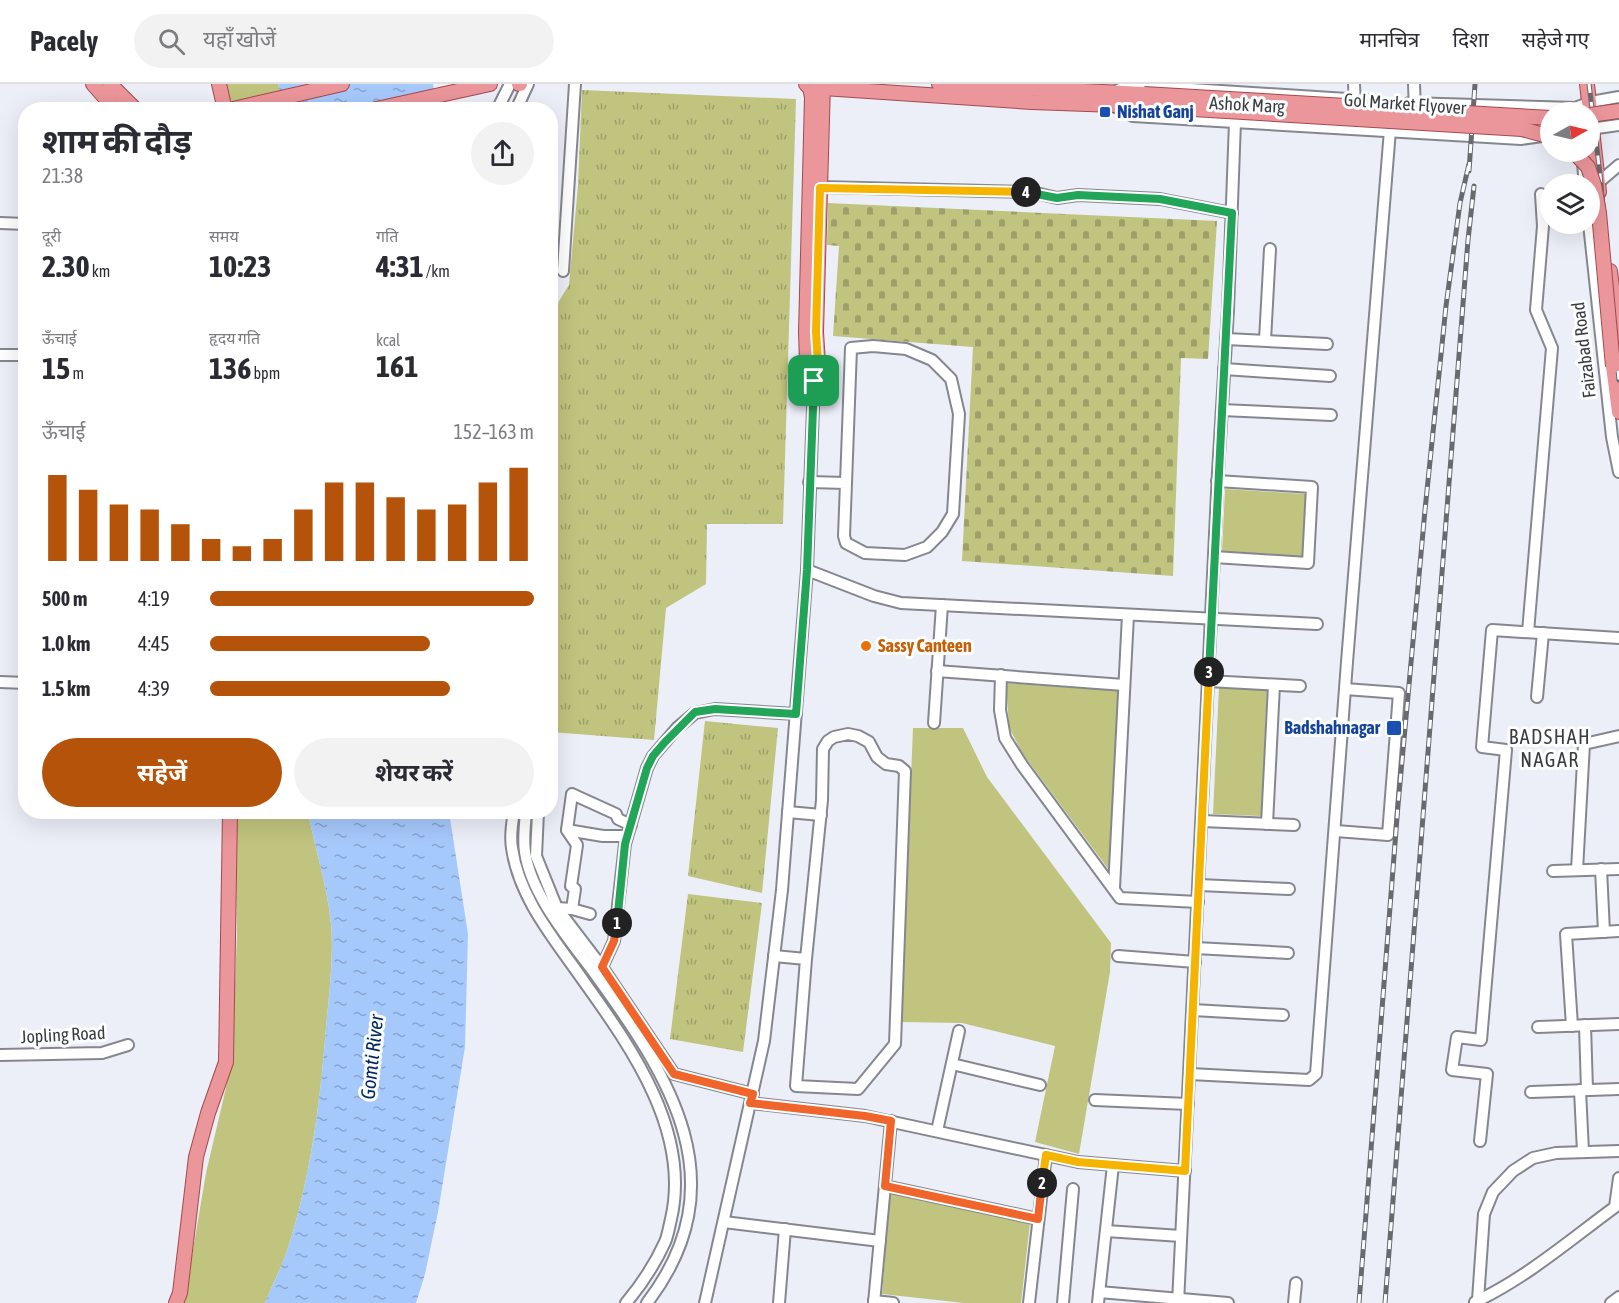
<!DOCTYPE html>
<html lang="hi">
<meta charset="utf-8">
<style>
:root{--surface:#fff;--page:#f2f2f3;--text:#2b2b33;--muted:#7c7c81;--line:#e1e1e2;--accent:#b45309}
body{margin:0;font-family:"Asap Condensed","Noto Sans Devanagari",sans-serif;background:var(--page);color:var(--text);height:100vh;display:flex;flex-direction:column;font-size:22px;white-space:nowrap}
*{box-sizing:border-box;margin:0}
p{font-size:20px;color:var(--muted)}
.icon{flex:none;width:33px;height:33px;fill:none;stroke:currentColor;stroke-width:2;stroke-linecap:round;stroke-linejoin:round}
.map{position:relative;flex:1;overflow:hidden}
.side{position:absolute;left:18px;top:18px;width:540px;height:717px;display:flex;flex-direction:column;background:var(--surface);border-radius:24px;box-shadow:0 6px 24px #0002}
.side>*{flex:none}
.needle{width:39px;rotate:82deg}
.tools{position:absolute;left:1540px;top:18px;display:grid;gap:12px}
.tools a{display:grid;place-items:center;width:60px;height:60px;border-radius:50%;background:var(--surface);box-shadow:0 6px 24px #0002;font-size:30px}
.pin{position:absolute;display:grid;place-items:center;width:51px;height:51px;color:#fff;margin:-26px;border-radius:12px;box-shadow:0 3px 9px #0006}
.km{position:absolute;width:30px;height:30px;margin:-15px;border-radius:50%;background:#222;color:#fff;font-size:16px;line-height:30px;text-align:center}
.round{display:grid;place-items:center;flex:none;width:63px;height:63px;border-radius:32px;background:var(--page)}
.overview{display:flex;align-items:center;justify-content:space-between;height:102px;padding:0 24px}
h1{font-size:33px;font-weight:700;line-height:45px}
.metrics{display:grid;grid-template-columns:repeat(3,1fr);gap:9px;height:102px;padding:6px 24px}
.metrics div{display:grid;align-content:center}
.metrics b{font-size:30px;font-weight:700}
.metrics small{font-size:16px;font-weight:400}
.metrics p{font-size:16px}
.chart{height:168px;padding:12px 24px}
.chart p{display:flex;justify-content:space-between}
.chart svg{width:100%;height:108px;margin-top:6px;stroke:var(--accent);stroke-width:6}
.action{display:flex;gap:12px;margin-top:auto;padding:12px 24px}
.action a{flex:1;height:69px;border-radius:36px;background:var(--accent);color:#fff;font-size:24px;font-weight:700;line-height:69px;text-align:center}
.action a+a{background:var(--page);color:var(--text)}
ul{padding:0 24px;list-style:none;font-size:20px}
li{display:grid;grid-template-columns:96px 72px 1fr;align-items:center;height:45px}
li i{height:15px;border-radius:8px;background:var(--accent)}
header{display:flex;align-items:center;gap:36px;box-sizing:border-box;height:84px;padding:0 30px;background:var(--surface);border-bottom:2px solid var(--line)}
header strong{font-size:28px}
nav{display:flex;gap:33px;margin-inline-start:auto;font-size:21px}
.search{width:420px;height:54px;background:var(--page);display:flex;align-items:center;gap:15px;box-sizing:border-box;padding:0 21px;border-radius:33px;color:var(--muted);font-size:22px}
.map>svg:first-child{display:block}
</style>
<header>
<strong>Pacely</strong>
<div class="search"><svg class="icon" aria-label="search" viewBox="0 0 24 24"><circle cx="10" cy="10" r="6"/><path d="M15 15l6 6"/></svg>यहाँ खोजें</div>
<nav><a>मानचित्र</a><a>दिशा</a><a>सहेजे गए</a></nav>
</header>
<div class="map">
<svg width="1619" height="1219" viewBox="0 0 1619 1219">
<defs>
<pattern id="grass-tufts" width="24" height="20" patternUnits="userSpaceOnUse" patternTransform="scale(1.5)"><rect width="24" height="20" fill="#c0c47e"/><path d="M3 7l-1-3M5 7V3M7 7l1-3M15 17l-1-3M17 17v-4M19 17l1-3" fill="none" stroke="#9da069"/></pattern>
<pattern id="cemetery-stones" width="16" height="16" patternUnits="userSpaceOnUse" patternTransform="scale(1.5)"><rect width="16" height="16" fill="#c0c47e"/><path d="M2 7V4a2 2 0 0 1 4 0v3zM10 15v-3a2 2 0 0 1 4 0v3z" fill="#9da069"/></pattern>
<pattern id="water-ripples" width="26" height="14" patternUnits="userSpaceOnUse" patternTransform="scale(1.5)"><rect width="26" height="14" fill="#a6c9fc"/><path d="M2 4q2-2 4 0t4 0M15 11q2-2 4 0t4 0" fill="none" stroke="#88a4cd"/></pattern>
</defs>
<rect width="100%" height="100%" fill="#eceff8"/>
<g fill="url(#grass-tufts)">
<polygon points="582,6 796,15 783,440 707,440 706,500 666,524 654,656 551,648 550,243 559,217 569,201 578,101"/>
<polygon points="705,637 778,644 762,809 688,792"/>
<polygon points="688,810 762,819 743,968 670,955"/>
</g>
<polygon fill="url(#cemetery-stones)" points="828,119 1217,137 1208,275 1181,274 1173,492 962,477 973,263 833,252 839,162 827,161"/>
<g fill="#c0c47e">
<polygon points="219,0 278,0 284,25 224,25"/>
<polygon points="1225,405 1306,410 1303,473 1222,468"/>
<polygon points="1006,599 1119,607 1109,786 1022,669 1009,643"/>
<polygon points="1219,603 1267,606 1261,732 1213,730"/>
<polygon points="913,644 963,644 987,693 1111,859 1110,888 1079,1070 1035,1058 1055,962 962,939 901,938"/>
<path d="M235,728H308C315,765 327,801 331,839C334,874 329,910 326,944C320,1019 311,1092 288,1164C282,1183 272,1201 265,1219H184L206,1089L232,978L237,850Z"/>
<polygon points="890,1109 1030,1139 1021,1219 964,1219 882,1210"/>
</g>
<g fill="url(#water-ripples)">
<polygon points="278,0 433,0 436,25 284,25"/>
<path d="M308,728H449L468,850L465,963L438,1128L425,1190L416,1219H265C272,1201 282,1183 288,1164C311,1092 320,1019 326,944C329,910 334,874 331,839C327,801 315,765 308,728Z"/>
</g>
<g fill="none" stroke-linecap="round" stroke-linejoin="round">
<defs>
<g id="minor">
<polyline points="1354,0 1355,21"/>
<polyline points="1414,0 1415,27"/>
<polyline points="1114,8 1128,1 1378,17"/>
<polyline points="1409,19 1575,24 1591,18 1619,13"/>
<polyline points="1114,22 1133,32 1521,55 1542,52"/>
<polyline points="497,26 510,0"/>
<polyline points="516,26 528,0"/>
<polyline points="1590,45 1619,41"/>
<polyline points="1583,80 1585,100"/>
<polyline points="1598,99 1619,81"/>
<polyline points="820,103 1032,108 1057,114 1078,111 1160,115 1232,129"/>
<polyline points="0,139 26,140"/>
<polyline points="1589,140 1612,353 1619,388"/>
<polyline points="563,187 575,0"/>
<polyline points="1226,255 1327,260"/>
<polyline points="1265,256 1270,165"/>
<polyline points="0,271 26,271"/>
<polyline points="1224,285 1330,292"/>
<polyline points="1222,326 1331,331"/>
<polyline points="809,398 846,399 844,452 846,459 865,469 905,471 927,463 942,448 953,430 959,330 951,295 932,276 906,265 873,262 851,264 846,399"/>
<polyline points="1214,473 1308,479 1312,403 1217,397"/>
<polyline points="807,486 874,512 901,519 1317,540"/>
<polyline points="1528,548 1552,264 1536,226 1543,142 1541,110"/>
<polyline points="937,587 1124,601"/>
<polyline points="1001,591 1000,626 1005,654 1022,681 1120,814 1198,818"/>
<polyline points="1208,597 1300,602"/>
<polyline points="0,598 26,599"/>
<polyline points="1537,613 1543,549"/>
<polyline points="934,639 942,521"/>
<path d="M514,728C512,739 510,753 512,764C519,815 556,857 585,899C633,966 691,1049 671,1135C669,1143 668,1151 665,1158C655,1180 642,1200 626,1219"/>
<path d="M526,728C525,741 523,755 525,768C531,811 570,856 595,890C670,993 739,1099 647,1219"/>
<polyline points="538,728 536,772 557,824 602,883 674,990 753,1010"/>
<polyline points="788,728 821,731"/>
<polyline points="1202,737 1294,741"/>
<polyline points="1267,740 1274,601"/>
<polyline points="567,746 603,752 627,752"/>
<polyline points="1336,747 1388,751 1399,609 1345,605"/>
<polyline points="1601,785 1604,848"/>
<polyline points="1577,786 1584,660 1619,652"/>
<polyline points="1553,787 1619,785"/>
<polyline points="1199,801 1289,805"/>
<polyline points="1114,804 1128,531"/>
<polyline points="557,824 572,825 575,805 571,802 577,761 567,746 572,710 616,730 618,735 631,741"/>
<polyline points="572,825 590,830"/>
<polyline points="1196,864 1288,869"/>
<polyline points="774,872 806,875 796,1002 858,1005 895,960 905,687 899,682 886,680 877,673 869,658 858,652 848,650 834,653 828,657 823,665 822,716 806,875"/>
<polyline points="1118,872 1195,878"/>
<polyline points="602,883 614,857 625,760 647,684 653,672 677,644 695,629 715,625 796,630"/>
<polyline points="1193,926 1283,931"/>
<polyline points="1585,941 1587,1006"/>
<polyline points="1572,942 1566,850 1619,847"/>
<polyline points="1538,943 1619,940"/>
<polyline points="0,971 102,969 128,961"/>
<polyline points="952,980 1040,1001"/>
<polyline points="1190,990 1309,996 1316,990 1347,578 1390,46"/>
<polyline points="1580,1006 1583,1068"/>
<polyline points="1531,1008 1619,1005"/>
<polyline points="1095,1016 1188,1020"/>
<polyline points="751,1019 865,1032 1078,1078 1185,1087"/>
<polyline points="937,1047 959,947"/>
<polyline points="1480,1057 1487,990 1452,986 1457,953 1481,956 1506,666 1482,663 1492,546 1619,554"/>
<polyline points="885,1102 1038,1135"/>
<polyline points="724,1138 880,1157"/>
<polyline points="1106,1147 1181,1152"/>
<polyline points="1099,1208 1228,1219"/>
<polyline points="1478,1216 1484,1130 1493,1108 1513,1087 1533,1074 1556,1069 1619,1067"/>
<polyline points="874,1217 893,1219"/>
<path d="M1475,1218C1526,1194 1570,1156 1615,1123L1619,1094"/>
<polyline points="705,1219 764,957 782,806 807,486 814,297"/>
<polyline points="779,1219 785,1145"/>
<polyline points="874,1219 891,1037"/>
<polyline points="1029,1219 1046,1071"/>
<polyline points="1063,1219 1073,1105"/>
<polyline points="1098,1219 1113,1081"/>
<polyline points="1178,1219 1218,388 1228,226 1235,38"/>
<polyline points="1294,1219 1296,1199"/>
<polyline points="1611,1219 1619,1213"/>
</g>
<g id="major">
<polyline points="93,0 116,26"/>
<polyline points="110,0 136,26"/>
<polyline points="219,0 225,26"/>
<polyline points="519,0 520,0"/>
<polyline points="806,0 810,4 812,13 806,248 807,279 814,297 818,279 816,248 823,0"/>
<polyline points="939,0 1144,10"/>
<polyline points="1587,0 1599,108"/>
<polyline points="823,4 1032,18 1143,22"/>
<polyline points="229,26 342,0"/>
<polyline points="372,26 490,0"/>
<polyline points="1610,187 1619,261"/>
<polyline points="1613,282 1619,328"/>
<polyline points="176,1219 180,1209 196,1073 208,1029 226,978 230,728"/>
</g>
</defs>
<use href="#minor" stroke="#85878f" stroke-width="14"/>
<use href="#major" stroke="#a5494f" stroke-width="16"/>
<use href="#minor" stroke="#fff" stroke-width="10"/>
<use href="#major" stroke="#eb969a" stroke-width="14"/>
<defs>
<g id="rail">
<polyline points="1589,0 1600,90 1619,296"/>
<polyline points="1469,87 1475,0"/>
<polyline points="1359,1219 1398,721 1425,426 1446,222 1460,119 1469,80"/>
<polyline points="1385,1219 1468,156 1474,102"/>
</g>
</defs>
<use href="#rail" stroke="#686a6f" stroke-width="5"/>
<use href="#rail" stroke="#fcfdfe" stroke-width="3" stroke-dasharray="9" stroke-linecap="butt"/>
<defs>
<g id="major-bridge">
<polyline points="1144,10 1551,34"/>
<polyline points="1143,22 1522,45 1551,53"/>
<polyline points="1590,31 1619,27"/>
<polyline points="1574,68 1588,83 1594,101 1599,129 1613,282"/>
</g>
</defs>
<use href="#major-bridge" stroke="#a5494f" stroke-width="16" stroke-linecap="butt"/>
<use href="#major-bridge" stroke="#eb969a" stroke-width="14"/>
</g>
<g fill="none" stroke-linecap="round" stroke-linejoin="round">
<defs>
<polyline id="split-1" points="617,839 625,760 647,684 653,672 665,658 695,628 715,625 796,630 807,486 814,297"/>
<polyline id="split-2" points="617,839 614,857 602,883 674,990 753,1010 750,1019 865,1032 891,1037 885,1102 1038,1135 1042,1099"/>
<polyline id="split-3" points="1042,1099 1046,1071 1078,1078 1185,1087 1209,588"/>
<polyline id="split-4" points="1026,108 1057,114 1078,111 1160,115 1232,129 1209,588"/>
<polyline id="split-5" points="814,297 818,279 816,248 820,104 1026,108"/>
</defs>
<use href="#split-1" stroke="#fff" stroke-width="12"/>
<use href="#split-2" stroke="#fff" stroke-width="12"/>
<use href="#split-3" stroke="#fff" stroke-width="12"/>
<use href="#split-4" stroke="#fff" stroke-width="12"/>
<use href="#split-5" stroke="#fff" stroke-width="12"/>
<use href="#split-1" stroke="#22a559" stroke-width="8"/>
<use href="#split-2" stroke="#f0652b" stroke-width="8"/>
<use href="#split-3" stroke="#f5b400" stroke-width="8"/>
<use href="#split-4" stroke="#22a559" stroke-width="8"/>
<use href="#split-5" stroke="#f5b400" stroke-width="8"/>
</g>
<g fill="#1a4fb4" stroke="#fcfdfe" stroke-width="2">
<rect x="1099" y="22" width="12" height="12" rx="3"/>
<rect x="1386" y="636" width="16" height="16" rx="3"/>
</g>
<circle fill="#e8710a" stroke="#fcfdfe" stroke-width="2" cx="866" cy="562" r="6"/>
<g text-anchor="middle" stroke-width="6" stroke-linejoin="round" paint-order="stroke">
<g font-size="18" fill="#3b3c40" stroke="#fcfdfe">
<text transform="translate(1405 20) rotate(4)" y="6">Gol Market Flyover</text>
<text transform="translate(1247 21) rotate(3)" y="6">Ashok Marg</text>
<text transform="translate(1584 266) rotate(-97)" y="6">Faizabad Road</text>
<text transform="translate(63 951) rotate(-3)" y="6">Jopling Road</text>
</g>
<g font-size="18" font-weight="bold" fill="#164399" stroke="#fcfdfe" text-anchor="start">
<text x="1117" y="34">Nishat Ganj</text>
<text x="1380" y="650" text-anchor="end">Badshahnagar</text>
</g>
<g font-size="18" font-weight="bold" fill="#c56008" stroke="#fcfdfe" text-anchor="start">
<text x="878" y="568">Sassy Canteen</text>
</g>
<g font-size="20" letter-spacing="1.5" fill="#3b3c40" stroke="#fcfdfe">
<text x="1550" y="660">BADSHAH<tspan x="1550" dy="23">NAGAR</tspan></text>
</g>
<g font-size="20" font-style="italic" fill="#022a61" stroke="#fcfdfe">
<text transform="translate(372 973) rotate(-84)" y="7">Gomti River</text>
</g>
</g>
</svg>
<div class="tools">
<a><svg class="needle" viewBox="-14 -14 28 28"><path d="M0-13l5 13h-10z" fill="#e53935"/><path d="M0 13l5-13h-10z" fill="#7c7c81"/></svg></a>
<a><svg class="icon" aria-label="layers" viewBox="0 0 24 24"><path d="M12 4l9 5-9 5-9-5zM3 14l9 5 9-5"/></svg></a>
</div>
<div class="pin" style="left:814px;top:297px;background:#1e9e55"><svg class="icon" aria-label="arrive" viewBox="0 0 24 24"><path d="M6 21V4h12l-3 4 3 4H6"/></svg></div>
<b class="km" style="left:617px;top:839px">1</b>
<b class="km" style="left:1042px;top:1099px">2</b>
<b class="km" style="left:1209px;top:588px">3</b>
<b class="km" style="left:1026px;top:108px">4</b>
<section class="side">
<div class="overview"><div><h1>शाम की दौड़</h1><p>21:38</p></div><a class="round"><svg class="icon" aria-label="share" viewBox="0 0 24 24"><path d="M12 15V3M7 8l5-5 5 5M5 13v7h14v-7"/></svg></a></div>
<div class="metrics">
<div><p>दूरी</p><b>2.30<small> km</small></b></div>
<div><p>समय</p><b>10:23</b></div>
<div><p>गति</p><b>4:31<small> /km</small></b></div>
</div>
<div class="metrics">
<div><p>ऊँचाई</p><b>15<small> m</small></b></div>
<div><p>हृदय गति</p><b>136<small> bpm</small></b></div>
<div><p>kcal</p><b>161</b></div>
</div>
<div class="chart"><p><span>ऊँचाई</span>152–163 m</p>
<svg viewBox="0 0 160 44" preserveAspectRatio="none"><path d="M5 44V9M15 44V15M25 44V21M35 44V23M45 44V29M55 44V35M65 44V38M75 44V35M85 44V23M95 44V12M105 44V12M115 44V18M125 44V23M135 44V21M145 44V12M155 44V6"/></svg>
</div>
<ul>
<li><b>500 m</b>4:19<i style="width:100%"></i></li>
<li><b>1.0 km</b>4:45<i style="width:68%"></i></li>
<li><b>1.5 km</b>4:39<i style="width:74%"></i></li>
</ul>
<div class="action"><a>सहेजें</a><a>शेयर करें</a></div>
</section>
</div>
